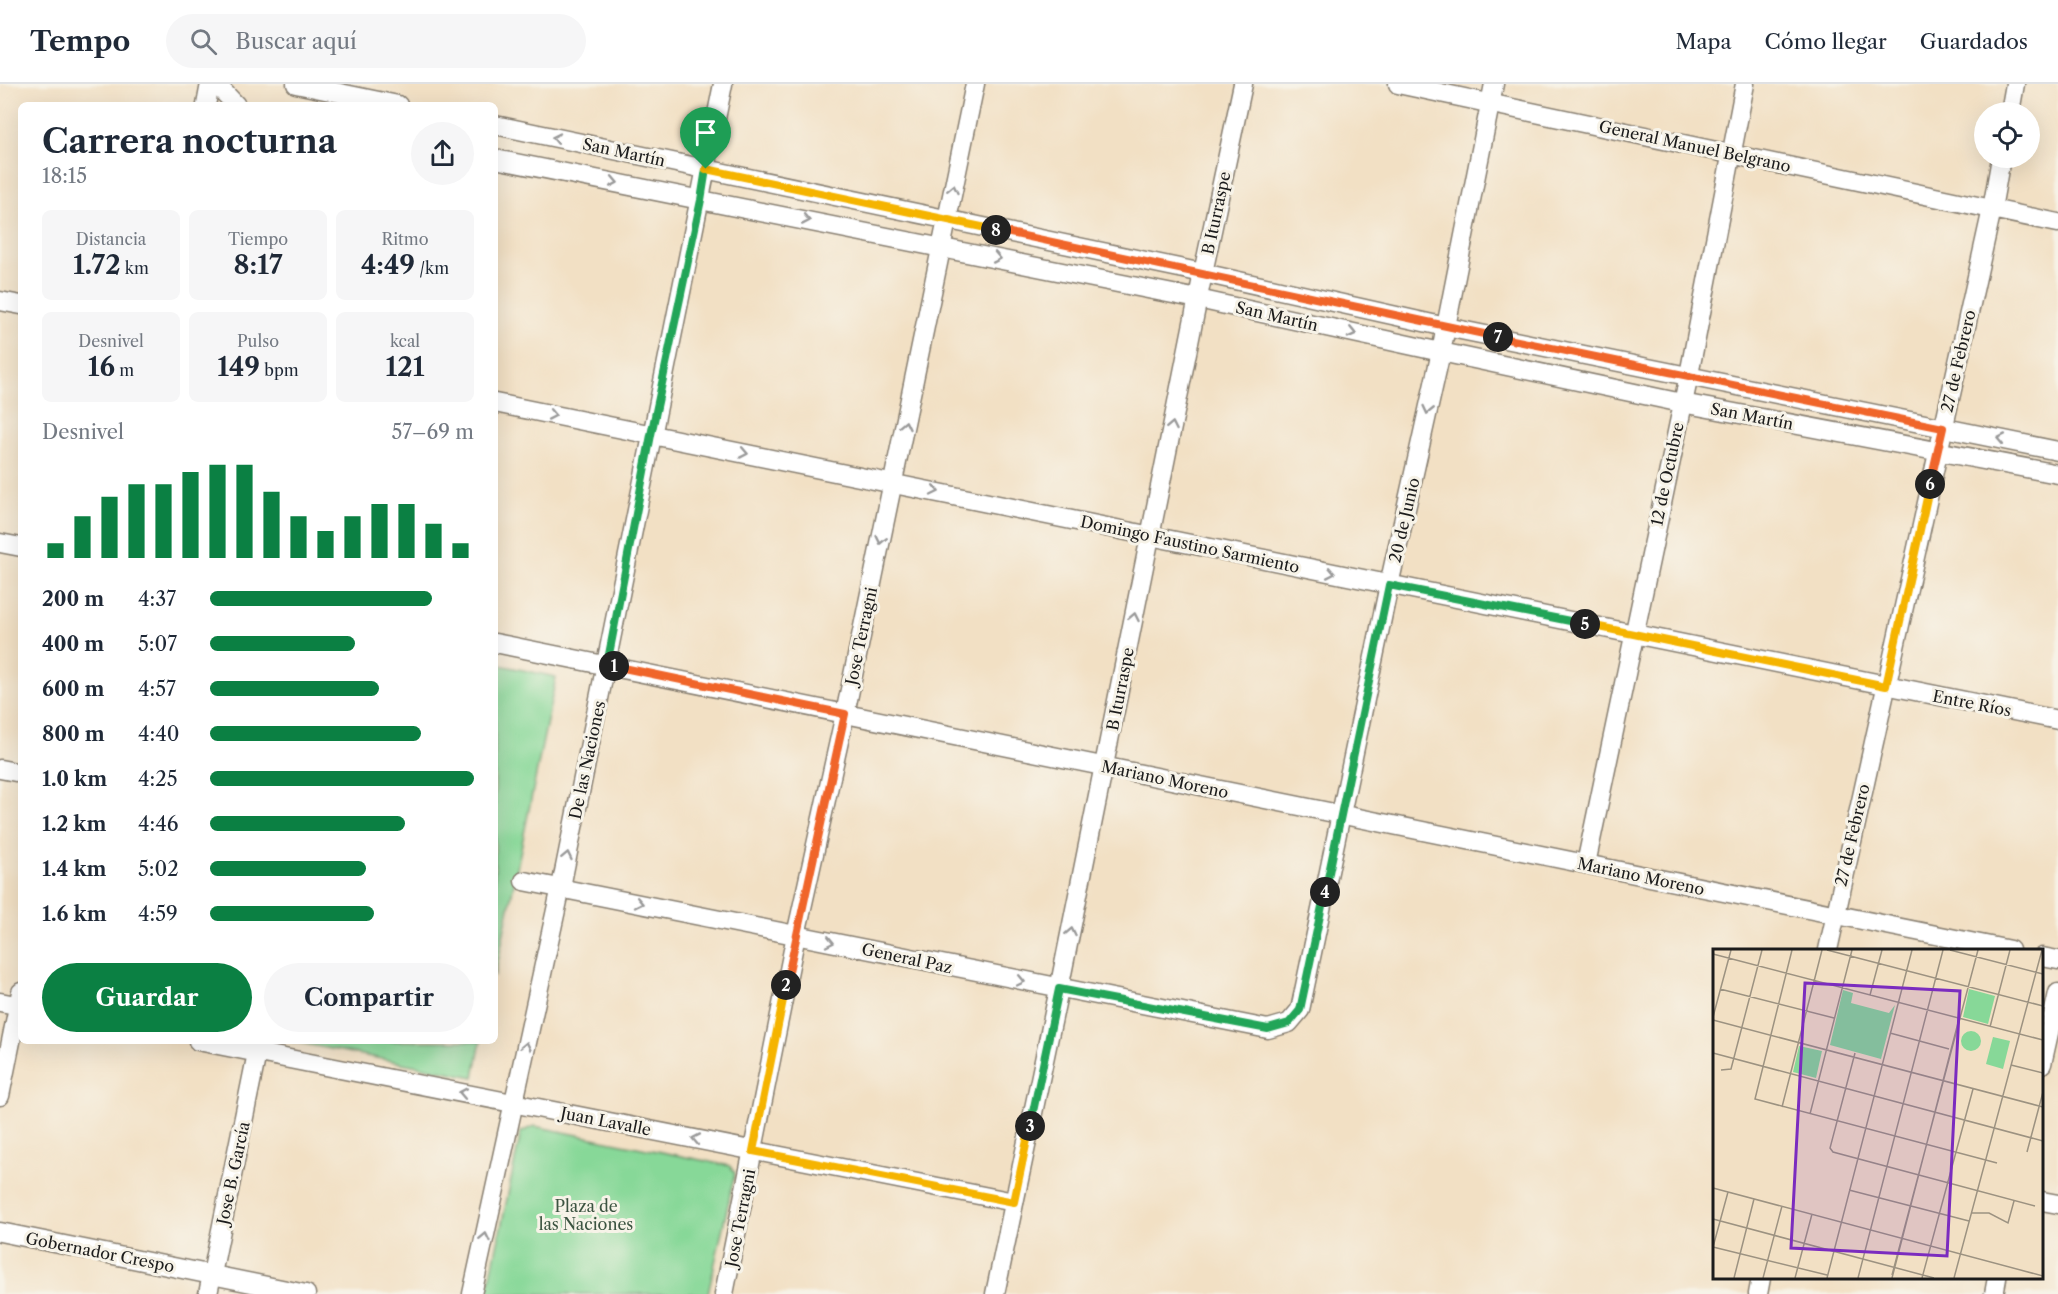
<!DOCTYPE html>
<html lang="es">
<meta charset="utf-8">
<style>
:root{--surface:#fff;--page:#f6f6f7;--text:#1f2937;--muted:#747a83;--line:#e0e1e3;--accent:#0b8043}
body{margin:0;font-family:"Libre Caslon Text",serif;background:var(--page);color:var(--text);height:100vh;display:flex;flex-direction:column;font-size:22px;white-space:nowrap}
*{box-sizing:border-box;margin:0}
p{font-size:20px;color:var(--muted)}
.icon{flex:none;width:33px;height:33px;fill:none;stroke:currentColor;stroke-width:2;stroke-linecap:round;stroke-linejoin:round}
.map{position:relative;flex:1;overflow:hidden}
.details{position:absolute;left:18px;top:18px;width:480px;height:942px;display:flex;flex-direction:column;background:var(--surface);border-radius:9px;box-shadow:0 6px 24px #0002}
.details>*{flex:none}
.tools{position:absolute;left:1974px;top:18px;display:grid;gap:12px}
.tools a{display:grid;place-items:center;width:66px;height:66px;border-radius:50%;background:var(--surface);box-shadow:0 6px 24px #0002;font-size:30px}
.pin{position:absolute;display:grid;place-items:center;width:51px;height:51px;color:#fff;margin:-62px -26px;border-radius:50% 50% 50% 0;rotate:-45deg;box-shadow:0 0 6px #0007}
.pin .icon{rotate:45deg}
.km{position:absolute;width:30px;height:30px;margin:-15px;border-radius:50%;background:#222;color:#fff;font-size:16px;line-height:30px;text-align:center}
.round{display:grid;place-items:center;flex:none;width:63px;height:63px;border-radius:32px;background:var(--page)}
.overview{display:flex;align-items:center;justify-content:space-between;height:102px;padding:0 24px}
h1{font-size:33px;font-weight:800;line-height:45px}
.stats{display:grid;grid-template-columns:repeat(3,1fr);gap:9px;height:102px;padding:6px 24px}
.stats div{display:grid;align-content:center;border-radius:9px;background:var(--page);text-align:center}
.stats b{font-size:26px;font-weight:800}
.stats small{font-size:16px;font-weight:400}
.stats p{font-size:16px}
.chart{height:168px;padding:12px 24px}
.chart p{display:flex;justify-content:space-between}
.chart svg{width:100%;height:108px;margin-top:6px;stroke:var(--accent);stroke-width:6}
.action{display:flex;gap:12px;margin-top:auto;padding:12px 24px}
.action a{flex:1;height:69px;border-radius:36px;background:var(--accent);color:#fff;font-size:24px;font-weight:800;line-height:69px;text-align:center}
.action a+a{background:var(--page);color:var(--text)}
ul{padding:0 24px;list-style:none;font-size:20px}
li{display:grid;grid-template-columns:96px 72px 1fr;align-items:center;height:45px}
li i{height:15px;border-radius:8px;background:var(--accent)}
header{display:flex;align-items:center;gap:36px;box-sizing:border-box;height:84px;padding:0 30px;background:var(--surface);border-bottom:2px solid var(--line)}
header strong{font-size:28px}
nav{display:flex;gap:33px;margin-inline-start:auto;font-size:21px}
.search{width:420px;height:54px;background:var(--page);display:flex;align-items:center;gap:15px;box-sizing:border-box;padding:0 21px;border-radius:33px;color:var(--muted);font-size:22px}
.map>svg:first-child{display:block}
</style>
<header>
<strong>Tempo</strong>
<div class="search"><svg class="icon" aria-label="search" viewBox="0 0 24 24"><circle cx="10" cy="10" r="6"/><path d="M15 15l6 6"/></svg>Buscar aquí</div>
<nav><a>Mapa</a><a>Cómo llegar</a><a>Guardados</a></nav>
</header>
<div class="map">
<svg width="2058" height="1210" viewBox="0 0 2058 1210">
<rect width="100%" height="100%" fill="#f7f3e8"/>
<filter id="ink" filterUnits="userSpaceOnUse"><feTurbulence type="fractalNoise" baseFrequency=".0167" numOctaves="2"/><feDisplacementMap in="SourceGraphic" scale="12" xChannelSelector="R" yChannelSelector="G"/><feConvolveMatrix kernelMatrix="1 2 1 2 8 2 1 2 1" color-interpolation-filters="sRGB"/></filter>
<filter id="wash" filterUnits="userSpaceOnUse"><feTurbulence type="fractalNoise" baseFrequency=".008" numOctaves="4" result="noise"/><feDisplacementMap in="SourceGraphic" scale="24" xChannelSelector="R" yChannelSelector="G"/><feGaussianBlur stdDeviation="1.35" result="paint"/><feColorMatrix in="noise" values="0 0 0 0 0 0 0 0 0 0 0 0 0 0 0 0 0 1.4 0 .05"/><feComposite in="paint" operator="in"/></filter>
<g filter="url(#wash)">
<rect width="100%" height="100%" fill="#f2e0c4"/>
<g fill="#87d898" stroke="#527a5a" stroke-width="1.5">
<polygon points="495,580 556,593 495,892"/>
<polygon points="290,957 481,957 474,993"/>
<polygon points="534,1042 730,1082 735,1089 708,1210 487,1210 521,1048"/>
</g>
</g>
<g filter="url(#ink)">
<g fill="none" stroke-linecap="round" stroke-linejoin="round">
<defs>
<g id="minor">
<polyline points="216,0 236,21"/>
<polyline points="296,0 398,21"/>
<polyline points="1398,0 2058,139"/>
<polyline points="206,21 210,0"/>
<polyline points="2010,28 2015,0"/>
<polyline points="495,41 1203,189 1446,243 2058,367"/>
<polyline points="495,75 1198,215 1441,268 1682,319 2058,390"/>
<polyline points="0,217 21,221"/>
<polyline points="495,319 2058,636"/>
<polyline points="0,459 21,463"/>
<polyline points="495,559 2010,866"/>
<polyline points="0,685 21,689"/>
<polyline points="1586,780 1689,291 1745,0"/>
<polyline points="524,797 1268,945 1289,939 1300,926 1389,501 1441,268 1494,0"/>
<polyline points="1828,866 1992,125 2001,74"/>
<polyline points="2042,873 2058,876"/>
<polyline points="0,918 21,922"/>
<polyline points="198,957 1014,1118"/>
<polyline points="2042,980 2058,909"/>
<polyline points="0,1012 21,908"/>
<polyline points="2042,1117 2058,1120"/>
<polyline points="0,1148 306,1210"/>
<polyline points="208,1210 257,969"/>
<polyline points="472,1210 561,803 723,0"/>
<polyline points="724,1210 796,851 845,630 975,0"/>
<polyline points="995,1210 1059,905 1203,189 1243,0"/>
<polyline points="1758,1210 1761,1194"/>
<polyline points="1994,1210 1997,1194"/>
</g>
</defs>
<use href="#minor" stroke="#877e70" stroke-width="21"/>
<use href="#minor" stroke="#fff" stroke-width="18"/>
</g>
<defs><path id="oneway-chevron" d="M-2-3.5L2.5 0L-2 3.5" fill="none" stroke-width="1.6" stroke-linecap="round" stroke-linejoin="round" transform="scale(1.5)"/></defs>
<g stroke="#999">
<use href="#oneway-chevron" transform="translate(556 54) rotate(-168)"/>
<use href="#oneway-chevron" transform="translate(614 98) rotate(11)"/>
<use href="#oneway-chevron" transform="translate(953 105) rotate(-78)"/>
<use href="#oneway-chevron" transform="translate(806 136) rotate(11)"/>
<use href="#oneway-chevron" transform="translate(997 174) rotate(11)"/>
<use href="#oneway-chevron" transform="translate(1352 249) rotate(13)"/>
<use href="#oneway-chevron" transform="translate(1428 326) rotate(103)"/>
<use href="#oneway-chevron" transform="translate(552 331) rotate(11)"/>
<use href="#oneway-chevron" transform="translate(905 341) rotate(-78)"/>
<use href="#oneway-chevron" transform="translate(1172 342) rotate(-79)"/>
<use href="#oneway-chevron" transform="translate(2001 355) rotate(-169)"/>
<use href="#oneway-chevron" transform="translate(744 369) rotate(11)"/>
<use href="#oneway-chevron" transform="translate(935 407) rotate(12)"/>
<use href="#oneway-chevron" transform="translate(881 456) rotate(102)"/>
<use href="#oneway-chevron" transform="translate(1331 489) rotate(11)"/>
<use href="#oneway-chevron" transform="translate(1134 533) rotate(-79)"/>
<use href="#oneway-chevron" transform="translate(567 772) rotate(-78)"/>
<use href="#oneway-chevron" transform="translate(639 819) rotate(12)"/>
<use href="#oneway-chevron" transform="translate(1071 848) rotate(-79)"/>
<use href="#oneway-chevron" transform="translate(830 858) rotate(12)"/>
<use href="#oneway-chevron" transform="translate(1021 897) rotate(12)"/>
<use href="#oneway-chevron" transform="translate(526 962) rotate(-78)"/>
<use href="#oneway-chevron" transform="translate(463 1009) rotate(-169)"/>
<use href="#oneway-chevron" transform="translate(696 1055) rotate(-169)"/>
<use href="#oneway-chevron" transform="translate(485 1153) rotate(-78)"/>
</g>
</g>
<g fill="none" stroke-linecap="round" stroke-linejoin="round" filter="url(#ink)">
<defs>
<polyline id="split-1" points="614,582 607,581 651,351 701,116 706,85"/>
<polyline id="split-2" points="614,582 845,630 786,901"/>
<polyline id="split-3" points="786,901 753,1067 1014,1118 1030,1042"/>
<polyline id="split-4" points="1030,1042 1059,905 1268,945 1289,939 1300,926 1325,808"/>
<polyline id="split-5" points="1325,808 1389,501 1585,540"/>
<polyline id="split-6" points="1585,540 1886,602 1930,400"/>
<polyline id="split-7" points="1498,253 1943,344 1930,400"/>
<polyline id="split-8" points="996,146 1498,253"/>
<polyline id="split-9" points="706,85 996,146"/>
</defs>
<use href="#split-1" stroke="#fff" stroke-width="12"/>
<use href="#split-2" stroke="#fff" stroke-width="12"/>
<use href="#split-3" stroke="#fff" stroke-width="12"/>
<use href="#split-4" stroke="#fff" stroke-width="12"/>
<use href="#split-5" stroke="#fff" stroke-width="12"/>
<use href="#split-6" stroke="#fff" stroke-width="12"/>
<use href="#split-7" stroke="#fff" stroke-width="12"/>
<use href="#split-8" stroke="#fff" stroke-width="12"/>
<use href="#split-9" stroke="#fff" stroke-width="12"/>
<use href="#split-1" stroke="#22a559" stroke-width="8"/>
<use href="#split-2" stroke="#f0652b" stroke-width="8"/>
<use href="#split-3" stroke="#f5b400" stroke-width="8"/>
<use href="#split-4" stroke="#22a559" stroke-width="8"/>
<use href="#split-5" stroke="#22a559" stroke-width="8"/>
<use href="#split-6" stroke="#f5b400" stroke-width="8"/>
<use href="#split-7" stroke="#f0652b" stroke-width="8"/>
<use href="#split-8" stroke="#f0652b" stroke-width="8"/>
<use href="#split-9" stroke="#f5b400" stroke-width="8"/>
</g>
<g text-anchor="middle" stroke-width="6" stroke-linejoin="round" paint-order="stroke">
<g font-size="16" fill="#1c1c1c" stroke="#f7f3e8">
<text transform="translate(1695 62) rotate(12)" y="6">General Manuel Belgrano</text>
<text transform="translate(624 68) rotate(12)" y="6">San Martín</text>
<text transform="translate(1216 129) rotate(-78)" y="6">B Iturraspe</text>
<text transform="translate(1277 232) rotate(13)" y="6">San Martín</text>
<text transform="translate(1958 277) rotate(-77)" y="6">27 de Febrero</text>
<text transform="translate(1752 332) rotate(11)" y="6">San Martín</text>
<text transform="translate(1667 390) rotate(-78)" y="6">12 de Octubre</text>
<text transform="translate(1404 436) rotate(-77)" y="6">20 de Junio</text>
<text transform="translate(1190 460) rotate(12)" y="6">Domingo Faustino Sarmiento</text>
<text transform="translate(861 552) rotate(-78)" y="6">Jose Terragni</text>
<text transform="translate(1120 605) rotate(-79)" y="6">B Iturraspe</text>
<text transform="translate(1972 619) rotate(11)" y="6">Entre Ríos</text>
<text transform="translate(587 676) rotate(-78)" y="6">De las Naciones</text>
<text transform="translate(1165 695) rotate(12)" y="6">Mariano Moreno</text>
<text transform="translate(1852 751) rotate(-77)" y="6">27 de Febrero</text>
<text transform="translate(1641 792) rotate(12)" y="6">Mariano Moreno</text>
<text transform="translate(907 874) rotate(12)" y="6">General Paz</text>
<text transform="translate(606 1037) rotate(11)" y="6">Juan Lavalle</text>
<text transform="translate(233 1089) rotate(-78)" y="6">Jose B. García</text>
<text transform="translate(740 1134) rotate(-79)" y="6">Jose Terragni</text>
<text transform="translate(100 1168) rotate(11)" y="6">Gobernador Crespo</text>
</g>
<g font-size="16" fill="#3c5441" stroke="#f7f3e8">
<text x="586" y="1128">Plaza de<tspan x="586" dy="18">las Naciones</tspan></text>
</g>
</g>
<g transform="translate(1713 865)">
<rect width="330" height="330" fill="#f2e0c4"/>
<path d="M256,40L282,47L275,75L250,68ZM130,41L140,44L138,54L176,64L182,56L168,110L117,96ZM248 92a10 10 0 1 1 20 0a10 10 0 1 1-20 0ZM280,88L297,92L290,120L273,115ZM86,97L109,102L103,129L80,123Z" fill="#87d898"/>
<path fill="none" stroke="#9c9281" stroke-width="1.5" d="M79,1L42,150L284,214M114,1L330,57M237,1L330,25M0,5L330,91M7,40L121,69M157,46L169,1M0,68L18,1M0,71L330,158M277,78L297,1M177,84L236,100M0,104L330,192M142,104L117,199L120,203L322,257M298,116L330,124M8,121L18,120L49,1M69,158L109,1M97,165L139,1M314,203L330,143M0,239L330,327M136,241L256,272M258,264H276L295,274L301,252M0,270L221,329M0,298L114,326M0,298L15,243M179,326L265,1M21,329L41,250M50,329L69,257M82,329L99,265M114,329L199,1M145,329L230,1M179,329L246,70M209,329L260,140M241,329L329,1"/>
<path fill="#7b2cbf" fill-opacity="0.15" stroke="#7b2cbf" stroke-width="3" d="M92,34L247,42L234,307L78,299Z"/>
<rect width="330" height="330" fill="none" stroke="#1c1c1c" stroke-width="3"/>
</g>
</svg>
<div class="tools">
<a><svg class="icon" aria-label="locate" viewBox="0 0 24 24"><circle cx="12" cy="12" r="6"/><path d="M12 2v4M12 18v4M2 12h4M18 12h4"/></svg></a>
</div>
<div class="pin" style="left:706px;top:85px;background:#1e9e55"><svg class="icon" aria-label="arrive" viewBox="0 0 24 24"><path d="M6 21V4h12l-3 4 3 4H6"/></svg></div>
<b class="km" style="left:614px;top:582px">1</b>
<b class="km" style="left:786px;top:901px">2</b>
<b class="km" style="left:1030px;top:1042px">3</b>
<b class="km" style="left:1325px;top:808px">4</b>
<b class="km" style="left:1585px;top:540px">5</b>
<b class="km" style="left:1930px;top:400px">6</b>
<b class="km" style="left:1498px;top:253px">7</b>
<b class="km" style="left:996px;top:146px">8</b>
<section class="details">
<div class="overview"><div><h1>Carrera nocturna</h1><p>18:15</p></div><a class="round"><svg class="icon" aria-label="share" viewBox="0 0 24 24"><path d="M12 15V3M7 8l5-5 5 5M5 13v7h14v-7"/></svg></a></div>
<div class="stats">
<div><p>Distancia</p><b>1.72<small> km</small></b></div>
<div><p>Tiempo</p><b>8:17</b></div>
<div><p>Ritmo</p><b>4:49<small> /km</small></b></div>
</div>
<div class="stats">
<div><p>Desnivel</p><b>16<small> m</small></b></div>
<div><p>Pulso</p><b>149<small> bpm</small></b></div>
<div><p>kcal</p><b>121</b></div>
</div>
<div class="chart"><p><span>Desnivel</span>57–69 m</p>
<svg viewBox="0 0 160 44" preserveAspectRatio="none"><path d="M5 44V38M15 44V27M25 44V19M35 44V14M45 44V14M55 44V9M65 44V6M75 44V6M85 44V17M95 44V27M105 44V33M115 44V27M125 44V22M135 44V22M145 44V30M155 44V38"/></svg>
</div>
<ul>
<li><b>200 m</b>4:37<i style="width:84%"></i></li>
<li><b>400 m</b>5:07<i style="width:55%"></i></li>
<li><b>600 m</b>4:57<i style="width:64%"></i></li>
<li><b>800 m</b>4:40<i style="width:80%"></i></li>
<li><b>1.0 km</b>4:25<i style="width:100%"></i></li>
<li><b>1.2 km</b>4:46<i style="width:74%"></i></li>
<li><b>1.4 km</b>5:02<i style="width:59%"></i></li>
<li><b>1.6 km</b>4:59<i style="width:62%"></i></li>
</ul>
<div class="action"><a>Guardar</a><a>Compartir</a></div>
</section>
</div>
